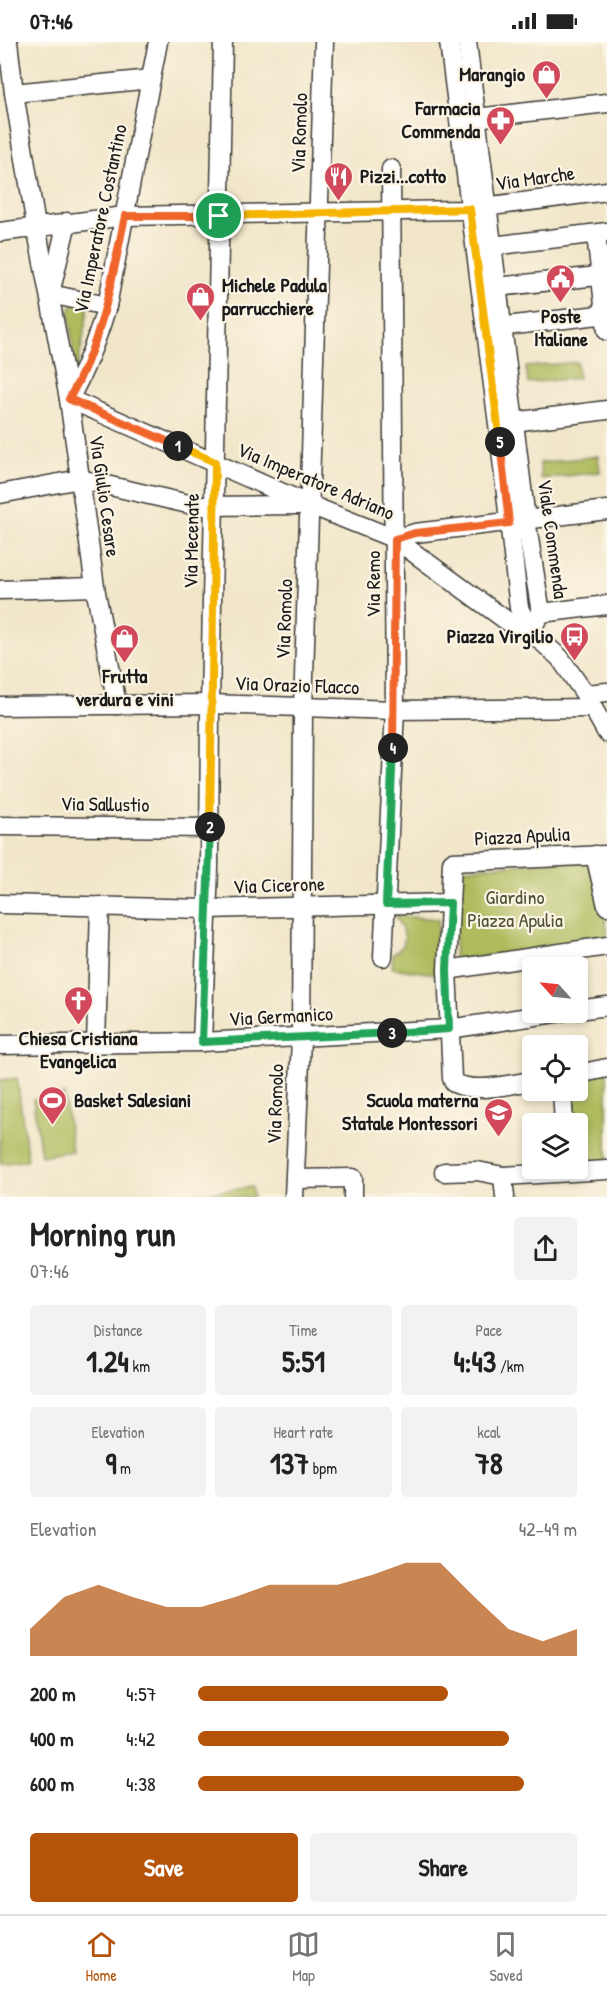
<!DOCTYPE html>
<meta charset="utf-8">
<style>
:root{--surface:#fff;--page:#f2f2f2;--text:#222;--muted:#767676;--line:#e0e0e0;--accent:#b45309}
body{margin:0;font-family:"Patrick Hand",sans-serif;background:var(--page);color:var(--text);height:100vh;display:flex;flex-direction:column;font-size:22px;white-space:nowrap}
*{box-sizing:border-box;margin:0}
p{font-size:20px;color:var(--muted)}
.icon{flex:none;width:33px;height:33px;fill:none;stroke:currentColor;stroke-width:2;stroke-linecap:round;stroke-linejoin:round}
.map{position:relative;height:1155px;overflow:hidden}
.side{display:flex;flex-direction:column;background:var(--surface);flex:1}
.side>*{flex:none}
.needle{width:39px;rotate:297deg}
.buttons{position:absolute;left:522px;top:915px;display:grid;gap:12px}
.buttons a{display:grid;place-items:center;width:66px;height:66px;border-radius:6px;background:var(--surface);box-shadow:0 3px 9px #0003;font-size:30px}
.pin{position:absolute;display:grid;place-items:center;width:51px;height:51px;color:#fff;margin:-26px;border:3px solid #fff;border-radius:50%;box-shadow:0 2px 6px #0007}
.km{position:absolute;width:30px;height:30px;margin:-15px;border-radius:50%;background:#222;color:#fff;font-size:16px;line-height:30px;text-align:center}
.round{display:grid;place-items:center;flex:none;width:63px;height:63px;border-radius:6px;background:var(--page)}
.head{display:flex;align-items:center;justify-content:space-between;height:102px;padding:0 30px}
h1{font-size:33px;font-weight:800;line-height:45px}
.stats{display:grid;grid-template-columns:repeat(3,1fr);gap:9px;height:102px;padding:6px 30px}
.stats div{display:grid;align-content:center;border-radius:6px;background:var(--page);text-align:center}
.stats b{font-size:30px;font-weight:800}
.stats small{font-size:16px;font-weight:400}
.stats p{font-size:16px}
.chart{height:168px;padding:12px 30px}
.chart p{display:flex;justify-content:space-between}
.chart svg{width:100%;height:108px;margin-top:6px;fill:var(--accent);opacity:.7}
.cta{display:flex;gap:12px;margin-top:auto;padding:12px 30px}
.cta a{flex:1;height:69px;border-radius:6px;background:var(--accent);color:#fff;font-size:24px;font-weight:800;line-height:69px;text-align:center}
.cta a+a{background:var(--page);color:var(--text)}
ul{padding:0 30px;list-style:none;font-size:20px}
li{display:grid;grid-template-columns:96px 72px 1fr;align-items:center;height:45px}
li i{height:15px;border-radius:8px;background:var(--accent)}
.status{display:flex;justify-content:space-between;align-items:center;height:42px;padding:0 30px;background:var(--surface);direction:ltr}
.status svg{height:16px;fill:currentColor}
.dock{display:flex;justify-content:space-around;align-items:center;height:84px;border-top:2px solid var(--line);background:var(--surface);font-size:16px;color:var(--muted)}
.dock a{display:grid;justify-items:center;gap:3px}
.dock .on{color:var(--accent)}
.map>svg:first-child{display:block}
</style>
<div class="status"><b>07:46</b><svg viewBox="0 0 49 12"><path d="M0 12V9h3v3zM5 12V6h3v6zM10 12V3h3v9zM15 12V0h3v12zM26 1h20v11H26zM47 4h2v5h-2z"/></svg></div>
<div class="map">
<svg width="607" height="1155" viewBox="0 0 607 1155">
<rect width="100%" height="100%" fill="#fcf5e5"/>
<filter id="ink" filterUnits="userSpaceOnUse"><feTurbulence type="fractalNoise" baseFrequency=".0167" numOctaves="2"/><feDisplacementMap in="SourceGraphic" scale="12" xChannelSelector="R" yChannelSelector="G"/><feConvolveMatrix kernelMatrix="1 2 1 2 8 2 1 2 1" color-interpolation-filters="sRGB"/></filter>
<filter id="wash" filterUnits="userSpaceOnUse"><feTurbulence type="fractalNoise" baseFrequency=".008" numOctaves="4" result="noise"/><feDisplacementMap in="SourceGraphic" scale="24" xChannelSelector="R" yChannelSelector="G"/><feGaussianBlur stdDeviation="1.35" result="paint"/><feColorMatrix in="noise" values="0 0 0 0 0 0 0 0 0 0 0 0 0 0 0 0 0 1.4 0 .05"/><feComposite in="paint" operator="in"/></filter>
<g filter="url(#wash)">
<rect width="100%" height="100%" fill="#f1e6c9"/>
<g fill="#afbb5d" stroke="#666c3c" stroke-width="1.5">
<polygon points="73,262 86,264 88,269 77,328 75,328 69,268"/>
<polygon points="577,320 578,336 528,341 526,325"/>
<polygon points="598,414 600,430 541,437 540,421"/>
<polygon points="592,816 607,886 607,898 454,918 459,827"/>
<path d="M395,874L438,877L436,932L392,926L393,912C412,900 404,890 395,874Z"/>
<polygon points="607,1029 607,1120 578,1122 578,1082 569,1081 567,1049 578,1048 578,1034"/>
<polygon points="17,1036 28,1118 0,1122 0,1038"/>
<polygon points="64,1052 72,1109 41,1114 33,1057"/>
<polygon points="252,1145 253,1155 173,1155"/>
</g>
</g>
<g filter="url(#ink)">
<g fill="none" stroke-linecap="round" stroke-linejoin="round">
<defs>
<g id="minor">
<polyline points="8,0 14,51 36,184 69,357 95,545 117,663"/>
<path d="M158,0L107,264C97,297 86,327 69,357L310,463L395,497L507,579L530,589"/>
<polyline points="449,0 498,382 519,566 530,589 560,616 585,652 607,691"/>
<polyline points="467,0 526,478 541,571 530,589"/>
<polyline points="14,51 151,37"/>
<polyline points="476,76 607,61"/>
<polyline points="67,180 50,252 107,264"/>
<polyline points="0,190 125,174 461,168 607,149"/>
<polyline points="596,192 607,289"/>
<polyline points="492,204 607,190"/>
<polyline points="497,245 607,233"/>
<polyline points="490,286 607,272"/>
<polyline points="505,381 607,368"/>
<polyline points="0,452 80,437 197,464 305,463"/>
<polyline points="395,497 415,491 607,468"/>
<polyline points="0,548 95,545"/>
<polyline points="541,571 607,563"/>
<polyline points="585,652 607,650"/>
<polyline points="0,664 210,662 395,668 593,666"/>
<polyline points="0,784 209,786"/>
<polyline points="595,813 607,864"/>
<polyline points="0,862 207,867 450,861"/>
<polyline points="383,915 395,668 391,127"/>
<polyline points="447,928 607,904"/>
<polyline points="578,968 607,964"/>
<polyline points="202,1000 209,826 210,662 223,0"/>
<polyline points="96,1002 100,864"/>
<polyline points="0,1003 202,1000 449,987 562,970"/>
<polyline points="578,1032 607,1026"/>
<path d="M532,1039C508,1042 477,1052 454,1041L452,1036L447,928L452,820L605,813L607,815"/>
<polyline points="562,1048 564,1082"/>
<polyline points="444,1130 477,1129 503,1134 607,1128"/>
<polyline points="503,1134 505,1155"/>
<polyline points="295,1137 353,1136 353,1155"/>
<polyline points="294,1155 301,996 303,666 324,0"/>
</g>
</defs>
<use href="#minor" stroke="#3c3a36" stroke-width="21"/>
<use href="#minor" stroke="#fff" stroke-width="18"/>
</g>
</g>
<g fill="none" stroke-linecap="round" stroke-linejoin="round" filter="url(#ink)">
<defs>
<path id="split-1" d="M178,404L69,357C102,300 112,237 125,174H219"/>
<polyline id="split-2" points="178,404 215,420 210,785"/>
<polyline id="split-3" points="210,785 202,1000 392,991"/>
<polyline id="split-4" points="392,991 449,987 447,928 450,861 386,862 393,706"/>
<polyline id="split-5" points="393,706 395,497 415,491 509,481 500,400"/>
<polyline id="split-6" points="219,174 470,167 500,400"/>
</defs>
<use href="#split-1" stroke="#fff" stroke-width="12"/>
<use href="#split-2" stroke="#fff" stroke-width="12"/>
<use href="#split-3" stroke="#fff" stroke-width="12"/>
<use href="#split-4" stroke="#fff" stroke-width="12"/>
<use href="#split-5" stroke="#fff" stroke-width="12"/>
<use href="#split-6" stroke="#fff" stroke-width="12"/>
<use href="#split-1" stroke="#f0652b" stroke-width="8"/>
<use href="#split-2" stroke="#f5b400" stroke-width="8"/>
<use href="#split-3" stroke="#22a559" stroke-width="8"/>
<use href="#split-4" stroke="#22a559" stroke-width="8"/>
<use href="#split-5" stroke="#f0652b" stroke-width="8"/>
<use href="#split-6" stroke="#f5b400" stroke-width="8"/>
</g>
<defs>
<symbol id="shop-pin" viewBox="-11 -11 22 30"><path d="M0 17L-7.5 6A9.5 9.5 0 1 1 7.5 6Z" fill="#d1495b" stroke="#fcf5e5"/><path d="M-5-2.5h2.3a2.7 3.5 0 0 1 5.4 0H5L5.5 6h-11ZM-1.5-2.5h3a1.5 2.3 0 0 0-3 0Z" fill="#fff"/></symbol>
<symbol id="pharmacy-pin" viewBox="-11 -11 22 30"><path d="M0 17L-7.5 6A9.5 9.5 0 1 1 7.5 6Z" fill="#d1495b" stroke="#fcf5e5"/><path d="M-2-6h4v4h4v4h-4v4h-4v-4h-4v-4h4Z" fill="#fff"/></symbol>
<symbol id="restaurant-pin" viewBox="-11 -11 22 30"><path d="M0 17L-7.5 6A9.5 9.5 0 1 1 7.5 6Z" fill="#d1495b" stroke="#fcf5e5"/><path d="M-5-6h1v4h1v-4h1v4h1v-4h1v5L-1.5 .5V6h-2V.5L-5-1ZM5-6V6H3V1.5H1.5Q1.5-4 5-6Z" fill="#fff"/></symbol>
<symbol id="civic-pin" viewBox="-11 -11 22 30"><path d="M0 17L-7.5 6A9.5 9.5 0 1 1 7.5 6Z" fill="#d1495b" stroke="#fcf5e5"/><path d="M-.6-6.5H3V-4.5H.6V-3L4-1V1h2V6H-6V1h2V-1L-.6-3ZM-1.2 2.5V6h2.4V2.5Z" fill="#fff"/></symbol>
<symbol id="bus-pin" viewBox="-11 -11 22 30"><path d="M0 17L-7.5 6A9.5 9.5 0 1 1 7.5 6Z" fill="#d1495b" stroke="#fcf5e5"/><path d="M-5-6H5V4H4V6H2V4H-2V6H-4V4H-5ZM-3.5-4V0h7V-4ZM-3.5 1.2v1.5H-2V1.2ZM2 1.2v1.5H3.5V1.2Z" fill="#fff"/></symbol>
<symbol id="church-pin" viewBox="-11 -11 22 30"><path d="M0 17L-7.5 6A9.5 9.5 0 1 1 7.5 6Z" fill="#d1495b" stroke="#fcf5e5"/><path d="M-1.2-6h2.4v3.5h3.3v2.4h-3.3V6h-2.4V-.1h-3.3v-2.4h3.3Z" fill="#fff"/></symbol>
<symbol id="stadium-pin" viewBox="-11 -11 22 30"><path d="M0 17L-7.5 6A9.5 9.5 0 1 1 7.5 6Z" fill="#d1495b" stroke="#fcf5e5"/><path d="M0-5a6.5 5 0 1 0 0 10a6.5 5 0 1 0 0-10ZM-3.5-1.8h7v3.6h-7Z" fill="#fff"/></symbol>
<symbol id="school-pin" viewBox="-11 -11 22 30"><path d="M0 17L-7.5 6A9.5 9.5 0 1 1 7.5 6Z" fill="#d1495b" stroke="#fcf5e5"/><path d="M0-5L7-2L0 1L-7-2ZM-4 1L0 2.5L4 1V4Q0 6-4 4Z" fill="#fff"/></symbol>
</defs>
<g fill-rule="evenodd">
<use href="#shop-pin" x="530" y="16" width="33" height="45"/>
<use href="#pharmacy-pin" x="484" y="62" width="33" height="45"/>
<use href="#restaurant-pin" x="322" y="118" width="33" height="45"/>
<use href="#civic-pin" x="544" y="220" width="33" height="45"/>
<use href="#shop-pin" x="184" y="238" width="33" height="45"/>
<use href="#bus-pin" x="558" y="578" width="33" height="45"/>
<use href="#shop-pin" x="108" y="580" width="33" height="45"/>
<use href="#church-pin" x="62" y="942" width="33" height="45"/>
<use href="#stadium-pin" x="36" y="1042" width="33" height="45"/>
<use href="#school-pin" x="482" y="1054" width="33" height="45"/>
</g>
<g text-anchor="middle" stroke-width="4.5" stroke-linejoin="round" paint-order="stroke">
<g font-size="20" font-weight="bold" fill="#1c1c1c" stroke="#fcf5e5" text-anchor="end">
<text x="525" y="39">Marangio</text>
<text x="480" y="73">Farmacia<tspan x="480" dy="23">Commenda</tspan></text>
<text x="360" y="141" text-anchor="start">Pizzi...cotto</text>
<text x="222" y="250" text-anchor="start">Michele Padula<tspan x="222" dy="23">parrucchiere</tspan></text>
<text x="561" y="281" text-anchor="middle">Poste<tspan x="561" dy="23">Italiane</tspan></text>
<text x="553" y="601">Piazza Virgilio</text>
<text x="125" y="641" text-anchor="middle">Frutta<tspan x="125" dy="23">verdura e vini</tspan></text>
<text x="78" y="1003" text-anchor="middle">Chiesa Cristiana<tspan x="78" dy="23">Evangelica</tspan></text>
<text x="74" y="1065" text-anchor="start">Basket Salesiani</text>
<text x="478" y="1065">Scuola materna<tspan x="478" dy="23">Statale Montessori</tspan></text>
</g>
<g font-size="20" fill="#1c1c1c" stroke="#fcf5e5">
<text transform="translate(299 91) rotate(-88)" y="7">Via Romolo</text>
<text transform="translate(535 136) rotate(-8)" y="7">Via Marche</text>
<text transform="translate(100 177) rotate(-78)" y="7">Via Imperatore Costantino</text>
<text transform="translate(316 439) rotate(23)" y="7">Via Imperatore Adriano</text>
<text transform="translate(105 454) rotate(82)" y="7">Via Giulio Cesare</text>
<text transform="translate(553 497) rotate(82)" y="7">Viale Commenda</text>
<text transform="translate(191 499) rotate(-89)" y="7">Via Mecenate</text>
<text transform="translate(373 542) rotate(-90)" y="7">Via Remo</text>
<text transform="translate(284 577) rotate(-88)" y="7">Via Romolo</text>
<text transform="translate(297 643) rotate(2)" y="7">Via Orazio Flacco</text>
<text transform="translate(105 762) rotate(1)" y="7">Via Sallustio</text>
<text transform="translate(522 794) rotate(-3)" y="7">Piazza Apulia</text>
<text transform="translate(279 843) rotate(-2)" y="7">Via Cicerone</text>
<text transform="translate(281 974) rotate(-3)" y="7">Via Germanico</text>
<text transform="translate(275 1062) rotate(-88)" y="7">Via Romolo</text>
</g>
<g font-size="20" fill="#4f5433" stroke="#fcf5e5">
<text x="515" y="862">Giardino<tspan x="515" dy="23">Piazza Apulia</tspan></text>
</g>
</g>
</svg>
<div class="buttons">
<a><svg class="needle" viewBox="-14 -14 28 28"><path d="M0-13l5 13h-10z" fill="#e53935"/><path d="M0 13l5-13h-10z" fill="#767676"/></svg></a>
<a><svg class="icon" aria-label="locate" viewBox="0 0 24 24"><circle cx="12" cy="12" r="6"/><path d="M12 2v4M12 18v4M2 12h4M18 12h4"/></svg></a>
<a><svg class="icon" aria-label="layers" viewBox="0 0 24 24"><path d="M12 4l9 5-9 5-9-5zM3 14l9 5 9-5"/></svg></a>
</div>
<div class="pin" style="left:219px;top:174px;background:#1e9e55"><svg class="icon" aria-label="arrive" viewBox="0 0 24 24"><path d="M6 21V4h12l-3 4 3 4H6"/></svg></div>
<b class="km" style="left:178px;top:404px">1</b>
<b class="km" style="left:210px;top:785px">2</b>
<b class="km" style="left:392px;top:991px">3</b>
<b class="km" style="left:393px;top:706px">4</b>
<b class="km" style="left:500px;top:400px">5</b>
</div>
<section class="side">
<div class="head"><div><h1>Morning run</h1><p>07:46</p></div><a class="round"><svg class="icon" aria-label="share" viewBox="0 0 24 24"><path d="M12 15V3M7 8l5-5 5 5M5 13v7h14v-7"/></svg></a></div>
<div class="stats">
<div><p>Distance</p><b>1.24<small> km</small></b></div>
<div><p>Time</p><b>5:51</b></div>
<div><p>Pace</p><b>4:43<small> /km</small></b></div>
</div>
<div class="stats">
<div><p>Elevation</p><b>9<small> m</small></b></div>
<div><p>Heart rate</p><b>137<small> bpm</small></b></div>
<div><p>kcal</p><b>78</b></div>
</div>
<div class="chart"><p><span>Elevation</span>42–49 m</p>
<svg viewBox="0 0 160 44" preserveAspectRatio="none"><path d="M0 44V33L10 20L20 15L30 20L40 24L50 24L60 20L70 15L80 15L90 15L100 11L110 6L120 6L130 20L140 33L150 38L160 33V44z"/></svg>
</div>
<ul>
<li><b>200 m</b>4:57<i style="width:66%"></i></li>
<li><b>400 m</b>4:42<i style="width:82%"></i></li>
<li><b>600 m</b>4:38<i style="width:86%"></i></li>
</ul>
<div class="cta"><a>Save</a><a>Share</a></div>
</section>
<nav class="dock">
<a class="on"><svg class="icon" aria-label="home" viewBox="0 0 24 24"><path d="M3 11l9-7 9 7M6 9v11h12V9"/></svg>Home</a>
<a><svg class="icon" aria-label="map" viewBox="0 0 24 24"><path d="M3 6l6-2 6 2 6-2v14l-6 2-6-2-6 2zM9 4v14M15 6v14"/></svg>Map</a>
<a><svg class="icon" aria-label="saved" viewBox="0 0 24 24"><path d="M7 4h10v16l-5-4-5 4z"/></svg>Saved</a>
</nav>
